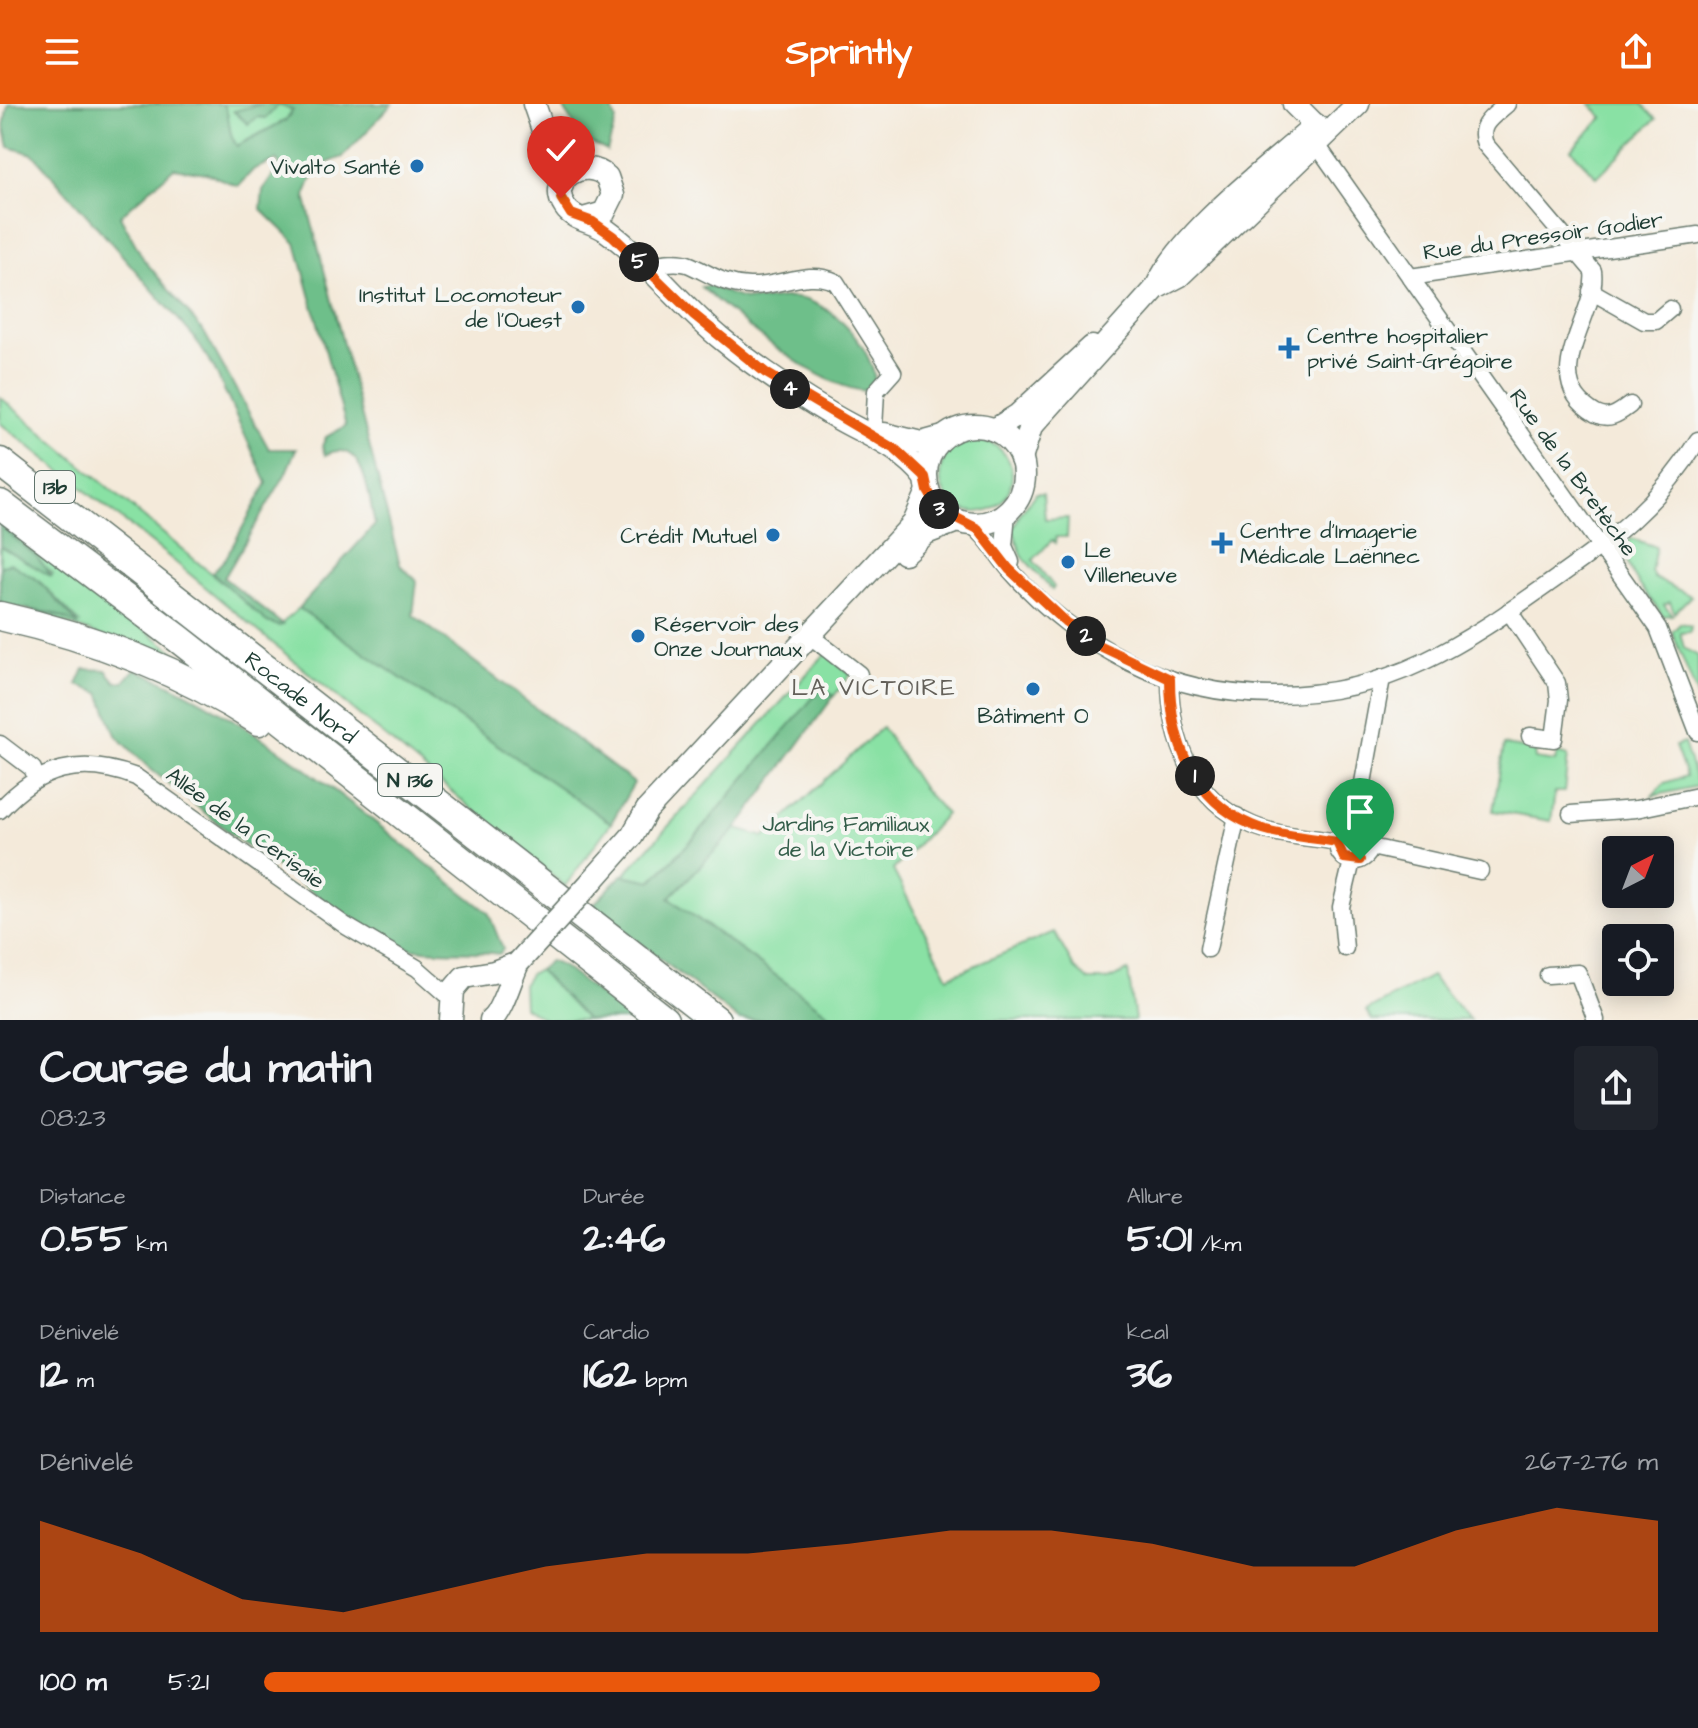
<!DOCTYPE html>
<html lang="fr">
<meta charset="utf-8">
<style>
:root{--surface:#171b24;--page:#20242c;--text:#f1f3f6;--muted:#9ea1a6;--accent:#ea580c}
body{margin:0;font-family:"Architects Daughter",sans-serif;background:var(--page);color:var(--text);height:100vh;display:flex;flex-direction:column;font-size:30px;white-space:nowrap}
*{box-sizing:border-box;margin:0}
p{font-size:26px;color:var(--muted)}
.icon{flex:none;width:44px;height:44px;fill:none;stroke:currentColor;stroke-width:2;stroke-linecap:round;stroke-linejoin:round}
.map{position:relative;height:916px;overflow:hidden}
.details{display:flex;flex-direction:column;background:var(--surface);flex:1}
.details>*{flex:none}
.needle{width:52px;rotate:42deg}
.buttons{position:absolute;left:1602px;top:732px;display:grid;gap:16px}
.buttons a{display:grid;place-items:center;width:72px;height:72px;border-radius:8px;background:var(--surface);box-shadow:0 4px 20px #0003;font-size:40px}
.pin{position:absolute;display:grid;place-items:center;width:68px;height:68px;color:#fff;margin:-82px -34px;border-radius:50% 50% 50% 0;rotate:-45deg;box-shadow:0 0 8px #0007}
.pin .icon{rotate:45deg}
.km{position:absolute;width:40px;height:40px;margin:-20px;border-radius:50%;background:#222;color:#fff;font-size:22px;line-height:40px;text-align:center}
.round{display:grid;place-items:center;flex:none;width:84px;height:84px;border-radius:8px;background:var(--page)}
.overview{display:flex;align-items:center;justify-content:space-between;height:136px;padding:0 40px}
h1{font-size:44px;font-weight:700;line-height:60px}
.figures{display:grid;grid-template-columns:repeat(3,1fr);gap:12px;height:136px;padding:8px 40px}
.figures div{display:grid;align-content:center}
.figures b{font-size:40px;font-weight:700}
.figures small{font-size:22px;font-weight:400}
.figures p{font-size:22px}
.chart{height:224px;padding:16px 40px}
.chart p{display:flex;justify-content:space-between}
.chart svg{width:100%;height:144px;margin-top:8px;fill:var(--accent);opacity:.7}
ul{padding:0 40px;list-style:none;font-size:26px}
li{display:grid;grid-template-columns:128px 96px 1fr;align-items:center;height:60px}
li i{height:20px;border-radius:10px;background:var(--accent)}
header{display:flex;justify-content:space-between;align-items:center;height:104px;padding:0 40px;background:var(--accent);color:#fff;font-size:36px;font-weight:700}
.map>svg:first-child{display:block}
</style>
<header><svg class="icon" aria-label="menu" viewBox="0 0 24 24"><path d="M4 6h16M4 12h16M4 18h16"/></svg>Sprintly<svg class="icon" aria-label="share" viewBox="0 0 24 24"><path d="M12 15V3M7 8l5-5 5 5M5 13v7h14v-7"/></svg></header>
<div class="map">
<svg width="1698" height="916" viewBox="0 0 1698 916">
<rect width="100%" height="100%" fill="#f6f6f2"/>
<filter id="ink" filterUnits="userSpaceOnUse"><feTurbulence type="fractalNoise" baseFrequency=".0125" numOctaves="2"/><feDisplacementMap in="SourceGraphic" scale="16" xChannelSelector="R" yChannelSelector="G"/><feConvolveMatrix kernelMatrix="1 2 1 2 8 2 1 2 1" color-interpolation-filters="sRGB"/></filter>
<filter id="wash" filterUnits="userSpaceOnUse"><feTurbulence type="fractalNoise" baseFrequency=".006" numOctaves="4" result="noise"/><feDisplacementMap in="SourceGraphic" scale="32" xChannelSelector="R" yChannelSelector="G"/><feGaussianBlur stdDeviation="1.8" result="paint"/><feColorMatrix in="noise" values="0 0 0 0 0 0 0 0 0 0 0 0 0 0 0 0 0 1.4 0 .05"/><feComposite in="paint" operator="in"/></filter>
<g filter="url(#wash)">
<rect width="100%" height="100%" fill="#f4eada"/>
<g fill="#89e1a4" stroke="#548f6c" stroke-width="2">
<path d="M223,0H262L234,8L248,20L257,13L266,14L278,1L293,5L286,16L237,42C225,26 232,14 223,0Z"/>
<polygon points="1590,0 1642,0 1656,15 1597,73 1571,45 1603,14"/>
<polygon points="0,293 220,477 279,522 299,504 611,719 565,782 168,452 0,319"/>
<circle cx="976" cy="372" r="36"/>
<polygon points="1036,389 1043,389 1045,415 1068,414 1067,433 1056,433 1055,439 1052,436 1033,456 1054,483 1052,486 1022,452 1013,425 1021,408"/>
<polygon points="0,416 201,568 18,502 79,518 39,477 10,459 0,463 0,442 51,472 53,470 0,422"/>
<path d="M1631,434L1656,443L1651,467L1654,474L1691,492L1674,509L1670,498L1664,501L1672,511L1663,512C1649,491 1614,459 1631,434Z"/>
<polygon points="1681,519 1691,522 1690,528 1680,529 1684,544 1698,552 1698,594 1672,528"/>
<polygon points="826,549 851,570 834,592 822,584 695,733 651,777 624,771"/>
<polygon points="882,623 922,684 946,710 893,766 948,873 1054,828 1075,865 1088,876 1108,876 1128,867 1135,916 837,916 669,794 736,725 764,733"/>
<polygon points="1684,639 1698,682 1652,692 1664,679 1686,672 1675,642"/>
<polygon points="1504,641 1536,646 1535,655 1555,658 1557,649 1568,652 1564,688 1555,688 1551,717 1493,707"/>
<polygon points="539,866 587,916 546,916 524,903 523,881 531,869"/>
<polygon points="1431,872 1470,916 1372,916 1366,907"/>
</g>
<g fill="#6ebf8a" stroke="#467e5f" stroke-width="2">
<path d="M8,0H223C233,15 225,25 237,42L286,16L293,6L278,1L266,14L257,13L248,20L234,7L262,0H392L343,53L327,59L313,72L305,92L400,461L417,477L413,511L634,679L611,719L299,504L375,421C369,396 365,330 325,351L322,342L326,333L346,322L296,139L261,105L263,86L280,61L276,56L254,65L238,82L206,69L174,64L120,112L144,156L204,228L269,345H296L285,371L224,474L283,521L279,522L267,518L212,469L226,454L267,379L214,264L194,233L33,50L9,43L4,22Z"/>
<polygon points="561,0 610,0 616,16 607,47 582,34"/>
<path d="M710,182C722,186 734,193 746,195C766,199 789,189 809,197C840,208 871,245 875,277L868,287C820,286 738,215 701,183Z"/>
<polygon points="0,422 37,453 52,473 0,442"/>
<polygon points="10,459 39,477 79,521 52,509 0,501 0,463"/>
<path d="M84,565L106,566L116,578H124L135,565C262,616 380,725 488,808L503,845L499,850C454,844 412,854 371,830L240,737L148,663L116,631L100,589L77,581Z"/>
<polygon points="822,583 834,592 736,725 669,794 837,916 739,916 592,802 622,771 652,777 695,733"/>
<polygon points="550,857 562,862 632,916 587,916 539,866"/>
</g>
</g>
<g filter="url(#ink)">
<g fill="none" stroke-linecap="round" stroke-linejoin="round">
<defs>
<g id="street">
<path d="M1507,0C1494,12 1477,20 1485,40L1593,167C1599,212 1534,275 1596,310C1610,317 1619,309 1630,301"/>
<polyline points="1310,31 1658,524 1698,628"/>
<path d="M652,161C663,159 679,156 690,161C710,170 724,181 749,182C778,184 807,164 836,178L893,268L876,287L874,325"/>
<polyline points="1410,173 1698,131"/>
<polyline points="1591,187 1644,217 1656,217 1670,205"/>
<polyline points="1007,409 1004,442 1011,458"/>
<path d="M970,420C987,431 996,450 1010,466C1043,504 1084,535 1129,558C1218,603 1333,601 1423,558C1468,537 1510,507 1551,478C1613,434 1657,403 1698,336"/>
<polyline points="1509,507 1557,579 1559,596 1554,635 1530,632"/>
<polyline points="818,538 859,570"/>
<path d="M1170,575C1170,635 1192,696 1252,721C1277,732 1310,733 1337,738"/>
<polyline points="0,640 33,665 35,673"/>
<path d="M0,706C39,663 81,652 136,673L346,822L417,864L451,894"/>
<polyline points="1571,710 1636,705 1698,692"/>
<polyline points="1355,723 1382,574"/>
<circle cx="1354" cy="740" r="17"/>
<polyline points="1371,743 1480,767"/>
<polyline points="1345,844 1341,803 1352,757"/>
<polyline points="1208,845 1237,712"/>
<polyline points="1548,871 1578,869 1596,916"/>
</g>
<g id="secondary">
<polyline points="534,0 562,81"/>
<polyline points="1294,0 1324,30"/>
<path d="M583,115L604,109L613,91L607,73C585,52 546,75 565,103C574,117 594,117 607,127C646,155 683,204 723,236C758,265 795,289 834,312C866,331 902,343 925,373"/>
<path d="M1156,184C1180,129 1269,63 1316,21"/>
<circle cx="975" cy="371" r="49"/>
<polyline points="994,326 1018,311 1092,243"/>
<polyline points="884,330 921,339 943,333"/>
<polyline points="1021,355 1031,323 1156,184 1179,172 1358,0"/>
<polyline points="904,449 926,429 957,417"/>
<polyline points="593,776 632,732 647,706 914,419 928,387"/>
<polyline points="451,916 453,886 464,873 494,868 518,859"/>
<path d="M491,916C502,907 511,874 518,859"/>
</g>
<g id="highway">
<path id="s1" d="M0,358L716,916"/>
<polyline points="0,400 179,535 664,916"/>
<path d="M0,512C92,533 179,565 259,617"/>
</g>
</defs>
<use href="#street" stroke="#6a7a6e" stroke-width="19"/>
<use href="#secondary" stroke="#6a7a6e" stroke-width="25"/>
<use href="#highway" stroke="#6a7a6e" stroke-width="31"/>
<use href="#street" stroke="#fff" stroke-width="16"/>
<use href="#secondary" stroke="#fff" stroke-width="22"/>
<use href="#highway" stroke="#fff" stroke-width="28"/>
<defs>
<polyline id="secondary-bridge" points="518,859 593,776"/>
</defs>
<use href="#secondary-bridge" stroke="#6a7a6e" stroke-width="25" stroke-linecap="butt"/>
<use href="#secondary-bridge" stroke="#fff" stroke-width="22"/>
</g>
</g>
<g fill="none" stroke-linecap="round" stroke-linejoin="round" filter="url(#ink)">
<defs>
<path id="route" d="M561,94L571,110L593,118L613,132L693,210L766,269L896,346L925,373L928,387L939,405L978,425L1009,465L1066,518L1098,541L1170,575C1170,635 1192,696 1252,721C1277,732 1310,733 1337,738L1344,754L1360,756"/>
</defs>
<use href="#route" stroke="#fff" stroke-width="16"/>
<use href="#route" stroke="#ea580c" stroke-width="10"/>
</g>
<g fill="#1f6fb2" stroke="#f6f6f2" stroke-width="3">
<circle cx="417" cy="62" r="8"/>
<circle cx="578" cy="203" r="8"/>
<path d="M1285 232h8v8h8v8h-8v8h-8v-8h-8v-8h8z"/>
<circle cx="773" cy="431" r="8"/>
<path d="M1218 427h8v8h8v8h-8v8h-8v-8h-8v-8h8z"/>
<circle cx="1068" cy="458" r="8"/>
<circle cx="638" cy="532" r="8"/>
<circle cx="1033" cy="585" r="8"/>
</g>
<g text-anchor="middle" stroke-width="8" stroke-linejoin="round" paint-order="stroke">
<g fill="#f6f6f2" stroke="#60746d" stroke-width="2">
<rect x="35" y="367" width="40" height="32" rx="6"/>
<rect x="378" y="660" width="64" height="32" rx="6"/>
</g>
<g font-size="20" font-weight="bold" fill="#1f3d34">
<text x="55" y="390">13b</text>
<text x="410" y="683">N 136</text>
</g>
<g font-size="22" fill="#1f3d34" stroke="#f6f6f2" text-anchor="start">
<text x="401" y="70" text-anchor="end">Vivalto Santé</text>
<text x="562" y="198" text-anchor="end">Institut Locomoteur<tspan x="562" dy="25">de l'Ouest</tspan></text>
<text x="1307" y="239">Centre hospitalier<tspan x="1307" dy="25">privé Saint-Grégoire</tspan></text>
<text x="1240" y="434">Centre d'Imagerie<tspan x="1240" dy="25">Médicale Laënnec</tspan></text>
<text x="757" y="439" text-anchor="end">Crédit Mutuel</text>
<text x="1084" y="453">Le<tspan x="1084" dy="25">Villeneuve</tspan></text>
<text x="654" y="527">Réservoir des<tspan x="654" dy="25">Onze Journaux</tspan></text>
<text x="1033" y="619" text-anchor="middle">Bâtiment O</text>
</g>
<g font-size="22" fill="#1f3d34" stroke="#f6f6f2">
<text transform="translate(1543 131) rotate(-8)" y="8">Rue du Pressoir Godier</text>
<text transform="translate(1574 368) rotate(54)" y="8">Rue de la Bretèche</text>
<text dy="8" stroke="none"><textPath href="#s1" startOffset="382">Rocade Nord</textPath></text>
<text transform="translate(246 723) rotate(36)" y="8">Allée de la Cerisaie</text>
</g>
<g font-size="22" fill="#345e4a" stroke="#f6f6f2">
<text x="846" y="727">Jardins Familiaux<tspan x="846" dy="25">de la Victoire</tspan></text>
</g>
<g font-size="24" letter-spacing="2" fill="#636059" stroke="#f6f6f2">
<text x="874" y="591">LA VICTOIRE</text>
</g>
</g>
</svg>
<div class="buttons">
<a><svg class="needle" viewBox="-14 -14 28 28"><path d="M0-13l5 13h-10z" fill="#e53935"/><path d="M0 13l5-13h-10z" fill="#9ea1a6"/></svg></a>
<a><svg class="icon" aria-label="locate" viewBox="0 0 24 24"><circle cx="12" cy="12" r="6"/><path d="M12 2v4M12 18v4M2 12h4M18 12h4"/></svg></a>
</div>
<div class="pin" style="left:1360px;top:756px;background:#1e9e55"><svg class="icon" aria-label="arrive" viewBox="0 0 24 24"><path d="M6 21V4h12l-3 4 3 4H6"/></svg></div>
<div class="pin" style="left:561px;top:94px;background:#d93025"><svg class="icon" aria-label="check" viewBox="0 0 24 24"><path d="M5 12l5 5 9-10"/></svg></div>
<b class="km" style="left:1195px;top:672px">1</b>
<b class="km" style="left:1086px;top:532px">2</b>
<b class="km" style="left:939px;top:405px">3</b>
<b class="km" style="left:790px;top:285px">4</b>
<b class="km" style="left:639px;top:158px">5</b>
</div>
<section class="details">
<div class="overview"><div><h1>Course du matin</h1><p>08:23</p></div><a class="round"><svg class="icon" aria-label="share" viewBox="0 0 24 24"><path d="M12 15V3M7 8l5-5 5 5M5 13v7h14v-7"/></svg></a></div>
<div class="figures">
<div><p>Distance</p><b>0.55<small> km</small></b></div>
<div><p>Durée</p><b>2:46</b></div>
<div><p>Allure</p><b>5:01<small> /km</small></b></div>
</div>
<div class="figures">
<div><p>Dénivelé</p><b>12<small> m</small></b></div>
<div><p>Cardio</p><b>162<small> bpm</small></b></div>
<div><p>kcal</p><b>36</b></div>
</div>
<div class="chart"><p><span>Dénivelé</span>267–276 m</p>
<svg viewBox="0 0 160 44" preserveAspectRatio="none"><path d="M0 44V10L10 20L20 34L30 38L40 31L50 24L60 20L70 20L80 17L90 13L100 13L110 17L120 24L130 24L140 13L150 6L160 10V44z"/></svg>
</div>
<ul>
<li><b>100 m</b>5:21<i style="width:60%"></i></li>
</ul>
</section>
